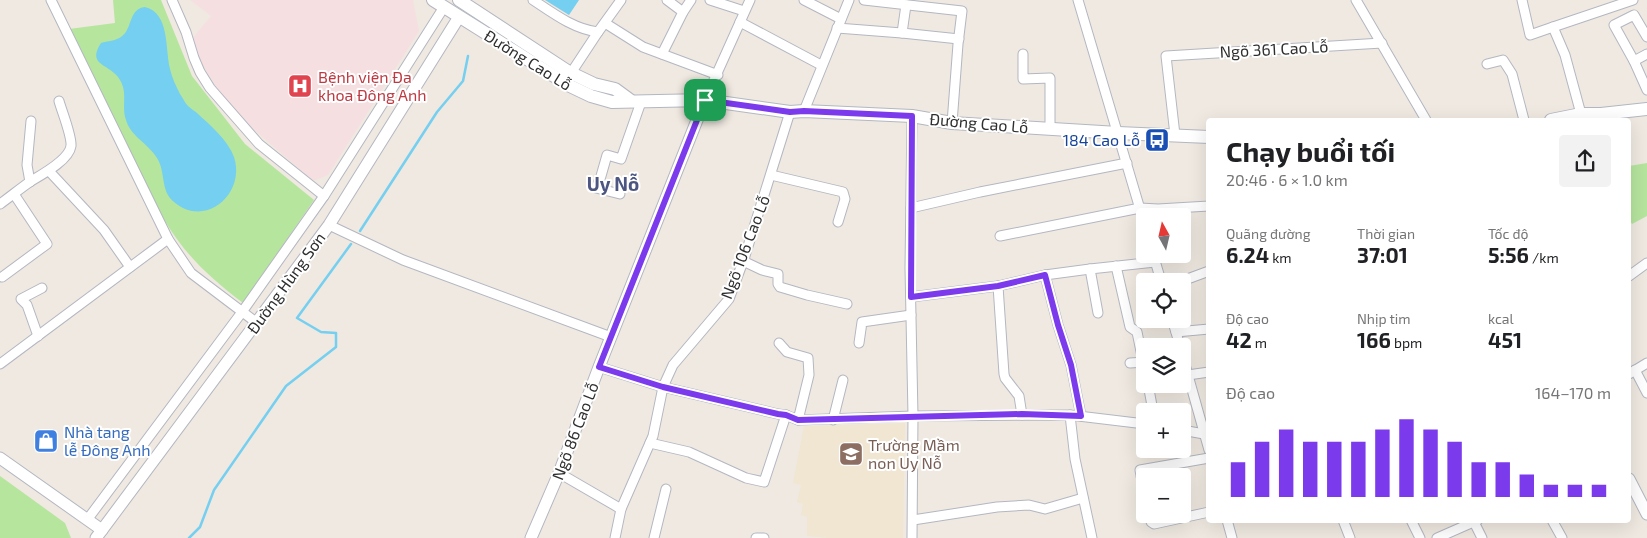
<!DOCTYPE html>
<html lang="vi">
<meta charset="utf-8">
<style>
:root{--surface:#fff;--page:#f2f2f2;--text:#202124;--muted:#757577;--accent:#7c3aed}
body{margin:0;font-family:"Exo 2",sans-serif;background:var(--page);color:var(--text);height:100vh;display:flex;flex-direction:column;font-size:19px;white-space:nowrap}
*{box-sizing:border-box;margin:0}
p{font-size:16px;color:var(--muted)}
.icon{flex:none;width:28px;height:28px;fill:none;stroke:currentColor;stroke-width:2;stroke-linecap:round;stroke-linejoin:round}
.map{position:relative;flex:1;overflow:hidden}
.drawer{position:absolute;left:1206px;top:118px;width:425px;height:405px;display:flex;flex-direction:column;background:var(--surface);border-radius:5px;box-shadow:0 5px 20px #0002}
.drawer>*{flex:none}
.needle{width:32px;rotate:352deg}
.controls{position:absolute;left:1136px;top:208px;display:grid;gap:10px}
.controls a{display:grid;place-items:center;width:55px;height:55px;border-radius:5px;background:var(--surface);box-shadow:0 5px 20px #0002;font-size:25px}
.pin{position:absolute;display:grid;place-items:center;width:42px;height:42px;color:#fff;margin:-21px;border-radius:10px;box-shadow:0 2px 8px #0006}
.round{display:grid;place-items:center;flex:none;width:52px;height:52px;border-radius:5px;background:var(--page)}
.summary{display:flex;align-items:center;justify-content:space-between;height:85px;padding:0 20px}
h1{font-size:28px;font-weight:700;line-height:38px}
.figures{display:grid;grid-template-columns:repeat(3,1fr);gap:8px;height:85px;padding:5px 20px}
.figures div{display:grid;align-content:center}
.figures b{font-size:21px;font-weight:700}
.figures small{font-size:14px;font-weight:400}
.figures p{font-size:14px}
.chart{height:140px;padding:10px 20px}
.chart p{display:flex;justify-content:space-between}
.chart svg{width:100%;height:90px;margin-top:5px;stroke:var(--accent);stroke-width:6}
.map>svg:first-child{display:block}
</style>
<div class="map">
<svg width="1647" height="538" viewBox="0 0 1647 538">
<rect width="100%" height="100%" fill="#efe9e1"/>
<polygon fill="#f0e6d1" points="905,423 903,538 829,538 807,536 807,517 801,515 803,504 797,502 801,485 793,483 804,426"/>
<polygon fill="#f5dfe0" points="190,0 413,0 419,31 328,175 313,181 249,125 220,93 200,61 191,40 211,16"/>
<g fill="#b6e59e">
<path d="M113,0H161L192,76L245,144L314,200L243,303C209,277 185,255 163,218L69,29L115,23Z"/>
<polygon points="1647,163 1647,216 1632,224 1629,219 1629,166"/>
<polygon points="0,476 65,523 71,538 0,538"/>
</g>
<g fill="#75cff0">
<polygon points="545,0 579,0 569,15"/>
<path d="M145,7C170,13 165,49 170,69C172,78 176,86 180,94C183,98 185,103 188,106C191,109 195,111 197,113C210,125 228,140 234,157C246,193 206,229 174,202C160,191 166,172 157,158C148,143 131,137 126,120C121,105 129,91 118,77C107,63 87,65 101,43C108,41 115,41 121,37C133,29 128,9 145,7Z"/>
</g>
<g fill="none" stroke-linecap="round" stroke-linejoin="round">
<g stroke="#75cff0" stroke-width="2.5">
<polyline points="360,231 437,112 463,81 468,56"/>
<polyline points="189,538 200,527 214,490 286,386 336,347 336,333 321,332 297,318 351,244"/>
</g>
<defs>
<g id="minor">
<polyline points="51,0 168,239 191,273 257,323"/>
<polyline points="172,0 186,32 194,58 200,72 210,88 259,144 324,196"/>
<path d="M533,0C554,14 574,29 598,32L621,0"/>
<polyline points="667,0 683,12 691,0"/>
<polyline points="710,0 744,11"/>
<polyline points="804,0 841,19"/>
<polyline points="864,0 962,11 958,44 952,123"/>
<polyline points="1078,0 1145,226"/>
<polyline points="1356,0 1426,120"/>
<polyline points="1522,0 1530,35 1553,27"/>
<polyline points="906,5 902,33 959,39"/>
<polyline points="740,22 821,65"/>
<polyline points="605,23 643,47 718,75"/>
<polyline points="837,28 902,33"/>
<polyline points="662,54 683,12"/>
<polyline points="1023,54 1023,79 1050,78 1050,129"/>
<polyline points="1647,54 1634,61 1647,90"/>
<polyline points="1634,61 1614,25 1634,15 1647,37"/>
<polyline points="1487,64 1503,60 1512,74 1524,120"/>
<polyline points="571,73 598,32"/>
<polyline points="705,100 750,0"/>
<polyline points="804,111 849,0"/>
<polyline points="1581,114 1565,55 1553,27 1633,0"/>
<polyline points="912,116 910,268 913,416 912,538"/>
<polyline points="1175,135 1166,56 1382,43"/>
<polyline points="49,171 104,230 130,267"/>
<polyline points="771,175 843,192 845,199 838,222"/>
<polyline points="30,182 27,165 31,121"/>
<polyline points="620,194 596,188 601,176 607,155 621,159 641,102"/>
<path d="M0,204C11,196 21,188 31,181C43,174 69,160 71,146C72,136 62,112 59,101"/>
<polyline points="911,208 980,192 1127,163"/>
<polyline points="329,225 403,260 611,337"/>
<polyline points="1000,236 1140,208 1158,209 1209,206"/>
<polyline points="1153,254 1161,281"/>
<polyline points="743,261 762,270 778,274 778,284 780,287 807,295 847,304"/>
<polyline points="1116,266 1130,327 1137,332 1145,371"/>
<polyline points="1045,275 1058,325 1071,365 1081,416"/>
<polyline points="1629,276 1647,263"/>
<polyline points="2,277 47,244 14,194"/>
<polyline points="1182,281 1209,271"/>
<polyline points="998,286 1004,374 1005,378 1019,396 1022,415"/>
<polyline points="911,297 998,286 1045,275 1090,269"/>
<polyline points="1098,313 1090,269 1155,262"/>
<polyline points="1172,319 1180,346"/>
<polyline points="1176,332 1209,329"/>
<polyline points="38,336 27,305 21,299 42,288"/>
<polyline points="779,343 787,352 808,358 809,375 798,420"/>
<polyline points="859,343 862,322 911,315"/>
<polyline points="1182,354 1209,450"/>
<polyline points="1130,363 1145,362"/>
<polyline points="0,364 168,239"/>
<polyline points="599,367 663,387 778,414 786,415 798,420 913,416 1070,415 1145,424"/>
<polyline points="1635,370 1647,393"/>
<polyline points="1629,374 1647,363"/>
<polyline points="1188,375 1209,372"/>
<polyline points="1148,384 1153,411"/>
<polyline points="1070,415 1075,459 1092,538"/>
<polyline points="833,420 843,380"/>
<polyline points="1182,430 1204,434"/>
<polyline points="650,443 689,452 746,478 764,482 786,415"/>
<polyline points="559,473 621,509"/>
<polyline points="1145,498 1140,470 1209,458"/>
<polyline points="1149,514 1151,522 1154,524 1209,512"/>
<polyline points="87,520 242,312 324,196 444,7"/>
<polyline points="913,520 997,507 1029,505 1045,509 1083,498"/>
<polyline points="1227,520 1232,538"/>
<polyline points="1343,520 1350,538"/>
<polyline points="1411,520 1420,538"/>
<polyline points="1473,520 1482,538"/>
<polyline points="1552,520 1562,538"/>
<polyline points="615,538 621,509 653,436 663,387 673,365 729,299 744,259 790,112"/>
<polyline points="654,538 666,489"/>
<polyline points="756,538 764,538"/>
<polyline points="1437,538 1478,520"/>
</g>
<g id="tertiary">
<polyline points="0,458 102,530"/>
<polyline points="1629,479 1647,514"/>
<polyline points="96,538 329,225 459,17"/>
<polyline points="531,538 559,473 599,367 705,100"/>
</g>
<g id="secondary">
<polyline points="433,0 570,86 591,96 612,102 705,100 790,112 804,111 912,116 952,123 1118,133 1209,137"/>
<polyline points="459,0 569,72 594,84 615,89 630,100"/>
<polyline points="1551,120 1581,114 1601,114 1647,109"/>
</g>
</defs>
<use href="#minor" stroke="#b4b7c1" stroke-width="11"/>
<use href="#tertiary" stroke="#b4b7c1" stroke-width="13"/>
<use href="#secondary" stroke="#b4b7c1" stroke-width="14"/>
<use href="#minor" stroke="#fff" stroke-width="9"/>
<use href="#tertiary" stroke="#fff" stroke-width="11"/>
<use href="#secondary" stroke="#fff" stroke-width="12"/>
</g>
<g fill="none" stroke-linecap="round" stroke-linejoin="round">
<defs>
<polygon id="route" points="705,100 790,112 804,111 912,116 911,297 998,286 1045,275 1058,325 1071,365 1081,416 1022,414 798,420 786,415 778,414 663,387 599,367"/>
</defs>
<use href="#route" stroke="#fff" stroke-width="10"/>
<use href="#route" stroke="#7c3aed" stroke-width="6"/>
</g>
<defs>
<symbol id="hospital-square" viewBox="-11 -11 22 22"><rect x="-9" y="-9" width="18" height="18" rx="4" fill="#e0444e" stroke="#fff"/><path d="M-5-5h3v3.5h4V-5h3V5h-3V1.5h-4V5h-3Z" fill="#fff"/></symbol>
<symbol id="bus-square" viewBox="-11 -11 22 22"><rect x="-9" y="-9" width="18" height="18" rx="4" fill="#1a4fb4" stroke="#fff"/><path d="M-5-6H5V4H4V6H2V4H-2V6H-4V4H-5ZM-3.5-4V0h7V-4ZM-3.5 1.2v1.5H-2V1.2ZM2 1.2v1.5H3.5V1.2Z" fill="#fff"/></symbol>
<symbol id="shop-square" viewBox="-11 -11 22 22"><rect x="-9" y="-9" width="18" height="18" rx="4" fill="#3f7fe0" stroke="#fff"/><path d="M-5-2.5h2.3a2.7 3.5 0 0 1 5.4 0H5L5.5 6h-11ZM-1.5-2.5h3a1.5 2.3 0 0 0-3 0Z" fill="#fff"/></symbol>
<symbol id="school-square" viewBox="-11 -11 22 22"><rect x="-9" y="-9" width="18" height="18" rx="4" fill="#8d6e63" stroke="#fff"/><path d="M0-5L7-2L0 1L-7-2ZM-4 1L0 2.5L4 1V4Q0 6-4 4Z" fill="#fff"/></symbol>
</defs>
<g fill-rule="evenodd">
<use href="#hospital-square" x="286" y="72" width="28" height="28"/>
<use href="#bus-square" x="1143" y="126" width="28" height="28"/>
<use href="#shop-square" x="32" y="427" width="28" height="28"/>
<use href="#school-square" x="837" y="440" width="28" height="28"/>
</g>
<g text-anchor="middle" stroke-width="4" stroke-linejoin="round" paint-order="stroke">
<g font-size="16" fill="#2e2e2e" stroke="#fff">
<text transform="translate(1274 49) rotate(-3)" y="6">Ngõ 361 Cao Lỗ</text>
<text transform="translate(528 60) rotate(32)" y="6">Đường Cao Lỗ</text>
<text transform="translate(979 123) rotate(5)" y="6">Đường Cao Lỗ</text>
<text transform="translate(745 247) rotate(-69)" y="6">Ngõ 106 Cao Lỗ</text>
<text transform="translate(286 283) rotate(-54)" y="6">Đường Hùng Sơn</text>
<text transform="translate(575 431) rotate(-69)" y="6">Ngõ 86 Cao Lỗ</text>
</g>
<g font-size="16" fill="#be3a42" stroke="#fff" text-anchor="start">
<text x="318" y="83">Bệnh viện Đa<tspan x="318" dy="18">khoa Đông Anh</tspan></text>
</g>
<g font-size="16" fill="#164399" stroke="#fff" text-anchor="end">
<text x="1140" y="146">184 Cao Lỗ</text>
</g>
<g font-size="16" fill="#366cbe" stroke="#fff" text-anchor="start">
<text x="64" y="438">Nhà tang<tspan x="64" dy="18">lễ Đông Anh</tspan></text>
</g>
<g font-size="16" fill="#785e54" stroke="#fff" text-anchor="start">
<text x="868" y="451">Trường Mầm<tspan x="868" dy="18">non Uy Nỗ</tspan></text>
</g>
<g font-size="19" font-weight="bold" fill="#4d5680" stroke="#fff">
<text x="613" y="191">Uy Nỗ</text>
</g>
</g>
</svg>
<div class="controls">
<a><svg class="needle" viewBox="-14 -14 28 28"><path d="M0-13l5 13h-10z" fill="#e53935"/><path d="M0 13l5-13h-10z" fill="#757577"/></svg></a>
<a><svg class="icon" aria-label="locate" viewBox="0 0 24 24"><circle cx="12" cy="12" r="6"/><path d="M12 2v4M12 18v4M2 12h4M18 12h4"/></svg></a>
<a><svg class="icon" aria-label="layers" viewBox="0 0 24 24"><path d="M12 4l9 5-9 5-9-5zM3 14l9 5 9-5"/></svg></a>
<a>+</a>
<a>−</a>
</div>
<div class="pin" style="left:705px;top:100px;background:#1e9e55"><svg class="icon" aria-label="arrive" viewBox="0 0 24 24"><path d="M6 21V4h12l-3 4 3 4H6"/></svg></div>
<section class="drawer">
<div class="summary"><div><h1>Chạy buổi tối</h1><p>20:46 · 6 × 1.0 km</p></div><a class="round"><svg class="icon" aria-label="share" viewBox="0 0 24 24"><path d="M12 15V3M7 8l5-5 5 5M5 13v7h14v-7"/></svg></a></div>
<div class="figures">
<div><p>Quãng đường</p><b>6.24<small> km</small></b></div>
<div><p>Thời gian</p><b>37:01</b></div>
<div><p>Tốc độ</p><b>5:56<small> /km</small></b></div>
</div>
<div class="figures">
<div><p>Độ cao</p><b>42<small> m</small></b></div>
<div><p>Nhịp tim</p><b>166<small> bpm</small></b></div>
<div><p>kcal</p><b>451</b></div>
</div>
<div class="chart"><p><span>Độ cao</span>164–170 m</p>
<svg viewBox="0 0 160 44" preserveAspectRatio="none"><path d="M5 44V27M15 44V17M25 44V11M35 44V17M45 44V17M55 44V17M65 44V11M75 44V6M85 44V11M95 44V17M105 44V27M115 44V27M125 44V33M135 44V38M145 44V38M155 44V38"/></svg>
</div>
</section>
</div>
